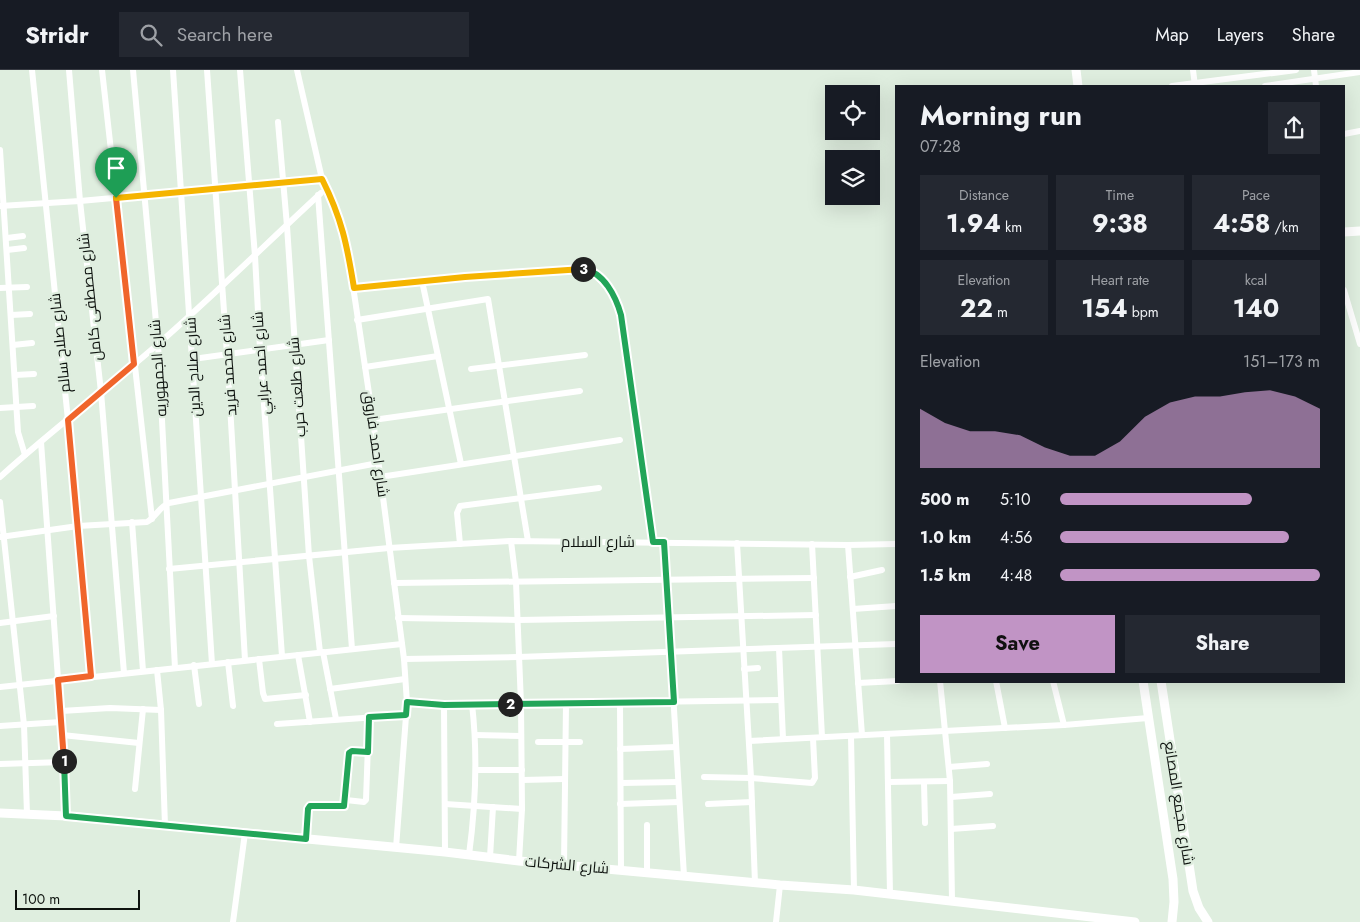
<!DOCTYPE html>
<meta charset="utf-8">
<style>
:root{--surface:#171b24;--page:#242831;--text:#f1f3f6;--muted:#9ea1a6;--line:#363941;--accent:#c194c5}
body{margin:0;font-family:Jost,Cairo,sans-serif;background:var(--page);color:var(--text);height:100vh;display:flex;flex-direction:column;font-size:19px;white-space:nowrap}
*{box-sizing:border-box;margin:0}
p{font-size:16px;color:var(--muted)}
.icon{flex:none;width:28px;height:28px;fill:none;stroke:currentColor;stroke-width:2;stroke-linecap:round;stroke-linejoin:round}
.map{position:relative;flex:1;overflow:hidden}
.panel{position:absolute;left:895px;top:15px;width:450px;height:598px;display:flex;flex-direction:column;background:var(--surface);border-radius:0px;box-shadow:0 5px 20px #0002}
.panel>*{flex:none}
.controls{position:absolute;left:825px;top:15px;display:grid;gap:10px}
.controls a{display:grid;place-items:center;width:55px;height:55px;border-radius:0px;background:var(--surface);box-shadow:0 5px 20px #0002;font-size:25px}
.scale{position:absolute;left:15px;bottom:12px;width:125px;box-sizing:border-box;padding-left:5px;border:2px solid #0e130f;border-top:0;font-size:14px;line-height:18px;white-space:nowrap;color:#0e130f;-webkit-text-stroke:4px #dfeedf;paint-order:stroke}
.pin{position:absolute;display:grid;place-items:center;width:42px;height:42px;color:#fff;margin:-51px -21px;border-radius:50% 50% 50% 0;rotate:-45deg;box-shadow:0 0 5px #0007}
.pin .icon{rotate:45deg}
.km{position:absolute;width:25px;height:25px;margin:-12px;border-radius:50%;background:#222;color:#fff;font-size:14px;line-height:25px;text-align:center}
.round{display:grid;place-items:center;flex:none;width:52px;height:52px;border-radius:0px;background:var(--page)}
.summary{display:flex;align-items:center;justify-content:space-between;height:85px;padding:0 25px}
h1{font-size:28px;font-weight:700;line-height:38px}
.figures{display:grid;grid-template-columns:repeat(3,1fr);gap:8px;height:85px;padding:5px 25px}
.figures div{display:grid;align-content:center;border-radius:0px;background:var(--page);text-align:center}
.figures b{font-size:25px;font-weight:700}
.figures small{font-size:14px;font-weight:400}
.figures p{font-size:14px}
.chart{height:140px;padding:10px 25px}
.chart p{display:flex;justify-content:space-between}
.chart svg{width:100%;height:90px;margin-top:5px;fill:var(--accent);opacity:.7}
.button{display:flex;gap:10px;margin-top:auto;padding:10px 25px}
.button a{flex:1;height:58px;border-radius:0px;background:var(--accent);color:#111;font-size:20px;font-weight:700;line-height:58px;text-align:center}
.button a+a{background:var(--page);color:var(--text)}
ul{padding:0 25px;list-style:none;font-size:16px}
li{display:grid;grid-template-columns:80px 60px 1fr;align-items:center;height:38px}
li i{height:12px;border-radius:6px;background:var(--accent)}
header{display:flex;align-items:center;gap:30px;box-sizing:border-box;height:70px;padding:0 25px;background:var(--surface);border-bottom:1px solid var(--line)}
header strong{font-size:24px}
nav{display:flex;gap:28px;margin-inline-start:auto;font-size:18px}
.search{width:350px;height:45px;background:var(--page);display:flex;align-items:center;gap:12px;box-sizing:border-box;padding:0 18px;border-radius:0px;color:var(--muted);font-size:19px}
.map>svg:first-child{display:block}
</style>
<header>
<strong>Stridr</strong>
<div class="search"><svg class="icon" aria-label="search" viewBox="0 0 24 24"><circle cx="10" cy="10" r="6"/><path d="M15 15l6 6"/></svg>Search here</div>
<nav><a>Map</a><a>Layers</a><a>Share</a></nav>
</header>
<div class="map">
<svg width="1360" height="852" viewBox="0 0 1360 852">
<rect width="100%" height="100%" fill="#dfeedf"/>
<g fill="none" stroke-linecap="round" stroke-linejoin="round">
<g stroke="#fff" stroke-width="6">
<polyline points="32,0 68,350 91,606"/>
<polyline points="69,0 80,131 101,322 124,603"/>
<polyline points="102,0 152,449"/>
<polyline points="133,0 158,274 175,598"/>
<polyline points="173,0 212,594"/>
<polyline points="207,0 227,284 245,590"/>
<polyline points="240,0 255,186 260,279 282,586"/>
<polyline points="297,0 322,109 337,140 347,176 373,350 404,589 407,633 396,778"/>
<polyline points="1193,0 1195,16"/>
<polyline points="1314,0 1316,16"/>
<polyline points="1172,16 1296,0"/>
<polyline points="1265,16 1360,2"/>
<polyline points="278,52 287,156 309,486 320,582"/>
<polyline points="1344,64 1360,61"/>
<polyline points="0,80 18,362 25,385"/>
<polyline points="318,125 352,579"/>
<polyline points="0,136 80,131 322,109"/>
<polyline points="7,168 23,166"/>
<polyline points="7,180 24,178"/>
<polyline points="422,211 461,394"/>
<polyline points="0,218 27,217"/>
<path d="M354,219L465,207L585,199C604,210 615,224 621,245L653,472"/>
<polyline points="1344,220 1360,274"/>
<polyline points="11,245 30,244"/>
<polyline points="357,250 488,229 528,471"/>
<polyline points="13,275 32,273"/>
<polyline points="193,289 329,270"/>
<polyline points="365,297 438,286"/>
<polyline points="471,299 585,285"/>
<polyline points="15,305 34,304"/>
<polyline points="0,338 33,336"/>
<polyline points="373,350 580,321"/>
<polyline points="41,372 64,692 66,746"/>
<path d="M0,407C51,361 105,320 157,275C213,226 266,174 321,123"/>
<polyline points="380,407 620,370"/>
<polyline points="0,432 24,655 27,744"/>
<polyline points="132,452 143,601"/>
<path d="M0,467L78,456L147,452C156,447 159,437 169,433L378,393"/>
<polyline points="511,471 516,512 521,634 522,739 519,791"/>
<polyline points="664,472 684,806"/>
<polyline points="737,473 751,708 755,813"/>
<polyline points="460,474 457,443 460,436 599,418"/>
<polyline points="812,474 822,667"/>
<polyline points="848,475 862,665"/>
<polyline points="169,499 389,478 511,471 848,475 896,474"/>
<polyline points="850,507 882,500"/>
<polyline points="394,513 814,508"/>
<polyline points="853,539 896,536"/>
<polyline points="398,548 518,550 816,545"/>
<polyline points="0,553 54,546"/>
<polyline points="779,578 783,669"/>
<polyline points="323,582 336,649"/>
<polyline points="298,585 310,652"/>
<polyline points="259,589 263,623 265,629 306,625"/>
<polyline points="404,589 518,587 896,574"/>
<polyline points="228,592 233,636"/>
<polyline points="194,595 199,634"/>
<polyline points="744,599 758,598"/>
<polyline points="157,600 161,640 165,756"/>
<polyline points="940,611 950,711 952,830"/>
<polyline points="996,611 1005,658"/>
<polyline points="1053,611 1064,655"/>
<polyline points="858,613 898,611"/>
<polyline points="0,617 402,574"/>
<polyline points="330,619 405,609"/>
<polyline points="620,632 621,800"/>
<polyline points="407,633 444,635 781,630"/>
<polyline points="444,635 445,782"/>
<polyline points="61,641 110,638 161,640"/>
<polyline points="277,654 406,645"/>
<polyline points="0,656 61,652"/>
<polyline points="887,664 890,824"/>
<polyline points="62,665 139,673"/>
<polyline points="475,665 521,666"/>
<polyline points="851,666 854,820"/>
<polyline points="749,671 1064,655 1148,648"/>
<polyline points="538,672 580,672"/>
<polyline points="620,679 676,677"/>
<polyline points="368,682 352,681 349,683 345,727 346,730 364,732 366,730 369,647"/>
<polyline points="0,694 64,692"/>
<polyline points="949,697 987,694"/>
<polyline points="476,700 522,700"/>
<polyline points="704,707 751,708 812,713 815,708 813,668"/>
<polyline points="522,710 565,709"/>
<polyline points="888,712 950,711"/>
<polyline points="924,712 925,753"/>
<polyline points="621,713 678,712"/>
<polyline points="135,719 143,639"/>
<polyline points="951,727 990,724"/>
<polyline points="445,734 522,739"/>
<polyline points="620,734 679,732"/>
<polyline points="708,734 752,732"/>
<polyline points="951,759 993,756"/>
<polyline points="306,769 308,739 310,735 342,737 345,735 345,729"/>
<path d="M469,785C476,733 478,686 472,634"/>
<polyline points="490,787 493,737"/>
<polyline points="564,795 566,634"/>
<polyline points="647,803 647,755"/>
<polyline points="233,852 245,763"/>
<polyline points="776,852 780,815"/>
</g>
<g stroke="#fff" stroke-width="9">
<polyline points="1076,0 1078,16"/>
<polyline points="1344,162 1360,161"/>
<polyline points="1143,611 1173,809 1174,832 1172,852"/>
<polyline points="1161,611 1193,821 1199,838 1208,852"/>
<polyline points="0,743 66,746 445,782 519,791 780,815 854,820 1135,852"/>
</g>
</g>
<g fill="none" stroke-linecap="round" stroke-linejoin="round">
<defs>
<polyline id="split-1" points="64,691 58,610 91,606 68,350 134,294 116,128"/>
<polyline id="split-2" points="64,691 66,746 306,769 308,739 310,736 344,736 349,683 352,681 368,682 369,647 406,645 407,632 444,635 510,634"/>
<path id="split-3" d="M510,634L674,632L664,472H653L621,245C616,227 604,202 583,199"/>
<path id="split-4" d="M116,128L322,109C342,149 347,175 354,218L465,207L583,199"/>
</defs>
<use href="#split-1" stroke="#fff" stroke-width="10"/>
<use href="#split-2" stroke="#fff" stroke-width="10"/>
<use href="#split-3" stroke="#fff" stroke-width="10"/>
<use href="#split-4" stroke="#fff" stroke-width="10"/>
<use href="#split-1" stroke="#f0652b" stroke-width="6"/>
<use href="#split-2" stroke="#22a559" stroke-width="6"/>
<use href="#split-3" stroke="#22a559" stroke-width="6"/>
<use href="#split-4" stroke="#f5b400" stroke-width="6"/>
</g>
<g text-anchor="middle" stroke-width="4.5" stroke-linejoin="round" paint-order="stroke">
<g font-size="15" fill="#0e130f" stroke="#dfeedf">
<text transform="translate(90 227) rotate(-96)" y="5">شارع مصطفى كامل</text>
<text transform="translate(60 273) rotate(-96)" y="5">شارع صلاح سالم</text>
<text transform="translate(261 293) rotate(-94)" y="5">شارع احمد عرابي</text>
<text transform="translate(228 295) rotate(-94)" y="5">شارع محمد فريد</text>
<text transform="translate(193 297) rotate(-93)" y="5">شارع صلاح الدين</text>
<text transform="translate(158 298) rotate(-94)" y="5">شارع الجمهوريه</text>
<text transform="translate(297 317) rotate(-94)" y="5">شارع طلعت حرب</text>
<text transform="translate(376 374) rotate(82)" y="5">شارع احمد فاروق</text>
<text x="598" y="477">شارع السلام</text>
<text transform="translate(1179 733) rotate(81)" y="5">شارع مجمع المصانع</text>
<text transform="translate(567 795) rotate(5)" y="5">شارع الشركات</text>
</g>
</g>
</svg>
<div class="controls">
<a><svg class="icon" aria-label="locate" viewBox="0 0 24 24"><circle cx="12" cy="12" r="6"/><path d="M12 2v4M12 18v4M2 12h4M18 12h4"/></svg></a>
<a><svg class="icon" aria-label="layers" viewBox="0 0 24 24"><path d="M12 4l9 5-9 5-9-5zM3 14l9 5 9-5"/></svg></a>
</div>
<div class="scale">100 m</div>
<div class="pin" style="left:116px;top:128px;background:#1e9e55"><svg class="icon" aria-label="arrive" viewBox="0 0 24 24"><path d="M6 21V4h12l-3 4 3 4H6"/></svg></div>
<b class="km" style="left:64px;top:691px">1</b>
<b class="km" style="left:510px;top:634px">2</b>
<b class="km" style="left:583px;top:199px">3</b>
<section class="panel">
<div class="summary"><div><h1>Morning run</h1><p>07:28</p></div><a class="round"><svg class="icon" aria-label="share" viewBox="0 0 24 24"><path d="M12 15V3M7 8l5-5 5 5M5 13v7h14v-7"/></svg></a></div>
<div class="figures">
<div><p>Distance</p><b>1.94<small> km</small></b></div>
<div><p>Time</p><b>9:38</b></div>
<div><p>Pace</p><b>4:58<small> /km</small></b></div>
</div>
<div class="figures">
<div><p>Elevation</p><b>22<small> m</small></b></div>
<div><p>Heart rate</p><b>154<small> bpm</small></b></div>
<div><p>kcal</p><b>140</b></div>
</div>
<div class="chart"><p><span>Elevation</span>151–173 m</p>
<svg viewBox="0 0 160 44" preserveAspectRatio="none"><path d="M0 44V15L10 22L20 26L30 26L40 28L50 34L60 38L70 38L80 31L90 19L100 12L110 9L120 9L130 7L140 6L150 9L160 15V44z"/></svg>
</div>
<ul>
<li><b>500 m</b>5:10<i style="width:74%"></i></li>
<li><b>1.0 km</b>4:56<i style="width:88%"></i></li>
<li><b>1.5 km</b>4:48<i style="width:100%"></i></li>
</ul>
<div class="button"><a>Save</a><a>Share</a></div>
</section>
</div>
